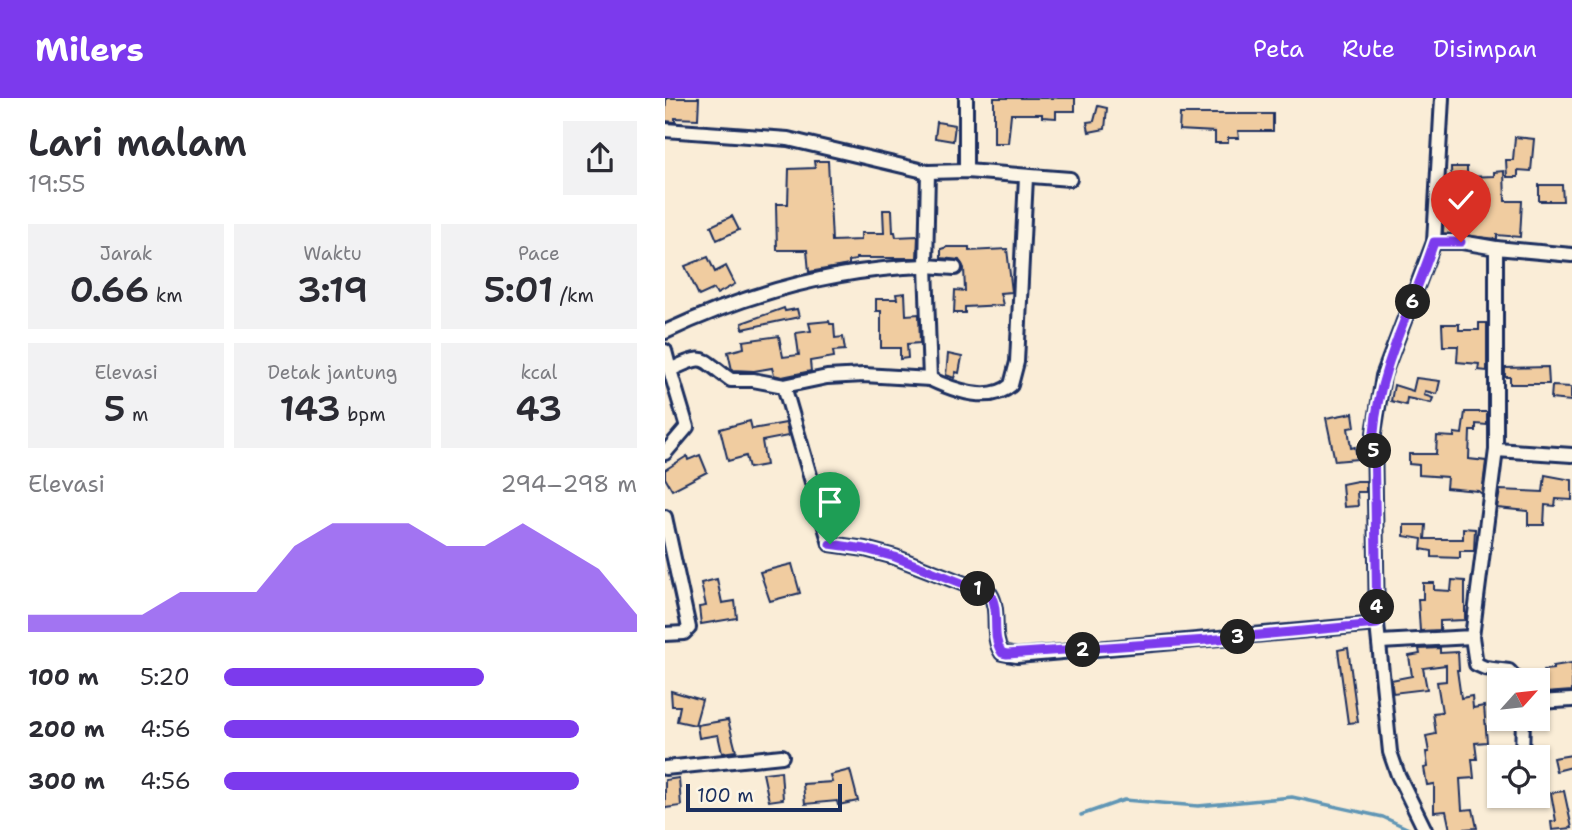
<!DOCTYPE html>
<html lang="id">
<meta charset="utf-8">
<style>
:root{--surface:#fff;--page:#f2f2f3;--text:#2b2b33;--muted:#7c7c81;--accent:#7c3aed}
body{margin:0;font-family:"Shantell Sans",sans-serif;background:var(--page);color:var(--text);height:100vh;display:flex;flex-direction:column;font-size:26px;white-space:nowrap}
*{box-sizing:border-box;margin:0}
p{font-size:23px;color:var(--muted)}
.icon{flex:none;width:38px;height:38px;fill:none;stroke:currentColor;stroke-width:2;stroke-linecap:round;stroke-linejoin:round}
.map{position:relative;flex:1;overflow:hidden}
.panel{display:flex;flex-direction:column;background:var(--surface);width:665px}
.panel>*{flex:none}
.needle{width:46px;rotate:63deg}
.tools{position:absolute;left:822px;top:570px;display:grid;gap:14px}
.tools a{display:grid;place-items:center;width:63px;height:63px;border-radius:0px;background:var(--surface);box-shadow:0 2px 5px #0004;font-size:35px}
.scale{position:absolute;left:21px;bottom:18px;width:156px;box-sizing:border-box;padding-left:7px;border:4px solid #1b2f5e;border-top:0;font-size:19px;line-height:24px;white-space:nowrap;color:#1b2f5e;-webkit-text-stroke:5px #fcf5e5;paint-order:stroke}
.pin{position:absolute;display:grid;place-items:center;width:60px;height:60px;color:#fff;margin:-72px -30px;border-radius:50% 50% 50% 0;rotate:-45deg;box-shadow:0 0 7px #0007}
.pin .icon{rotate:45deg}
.km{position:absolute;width:35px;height:35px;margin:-18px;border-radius:50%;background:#222;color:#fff;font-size:19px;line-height:35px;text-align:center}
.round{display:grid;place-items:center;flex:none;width:74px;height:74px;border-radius:0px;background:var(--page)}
.headline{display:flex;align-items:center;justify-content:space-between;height:119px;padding:0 28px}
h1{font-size:38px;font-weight:600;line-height:52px}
.figures{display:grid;grid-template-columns:repeat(3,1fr);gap:10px;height:119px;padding:7px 28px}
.figures div{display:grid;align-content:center;border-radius:0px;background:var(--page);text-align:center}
.figures b{font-size:35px;font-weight:600}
.figures small{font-size:19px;font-weight:400}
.figures p{font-size:19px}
.chart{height:196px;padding:14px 28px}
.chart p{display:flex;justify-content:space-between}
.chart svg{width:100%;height:126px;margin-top:7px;fill:var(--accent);opacity:.7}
ul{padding:0 28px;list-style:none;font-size:23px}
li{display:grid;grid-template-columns:112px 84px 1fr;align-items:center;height:52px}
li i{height:18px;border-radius:9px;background:var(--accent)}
header{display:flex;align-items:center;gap:42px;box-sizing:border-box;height:98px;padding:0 35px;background:var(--accent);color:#fff}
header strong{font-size:33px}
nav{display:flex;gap:38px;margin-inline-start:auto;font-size:24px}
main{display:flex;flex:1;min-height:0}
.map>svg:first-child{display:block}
</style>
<header>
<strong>Milers</strong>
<nav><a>Peta</a><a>Rute</a><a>Disimpan</a></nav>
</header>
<main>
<section class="panel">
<div class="headline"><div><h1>Lari malam</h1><p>19:55</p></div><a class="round"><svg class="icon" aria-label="share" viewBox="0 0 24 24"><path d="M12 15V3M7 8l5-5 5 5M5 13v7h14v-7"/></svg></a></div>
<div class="figures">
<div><p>Jarak</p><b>0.66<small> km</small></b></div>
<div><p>Waktu</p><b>3:19</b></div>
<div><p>Pace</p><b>5:01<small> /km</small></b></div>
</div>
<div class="figures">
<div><p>Elevasi</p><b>5<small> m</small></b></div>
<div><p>Detak jantung</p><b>143<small> bpm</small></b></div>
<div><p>kcal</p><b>43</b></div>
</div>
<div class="chart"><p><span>Elevasi</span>294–298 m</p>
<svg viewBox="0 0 160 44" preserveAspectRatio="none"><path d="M0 44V38L10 38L20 38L30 38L40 30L50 30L60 30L70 14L80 6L90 6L100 6L110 14L120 14L130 6L140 14L150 22L160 38V44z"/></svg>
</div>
<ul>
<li><b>100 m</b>5:20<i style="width:63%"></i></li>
<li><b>200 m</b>4:56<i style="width:86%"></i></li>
<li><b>300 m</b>4:56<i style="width:86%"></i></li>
</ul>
</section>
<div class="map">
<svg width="907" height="732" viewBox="0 0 907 732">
<rect width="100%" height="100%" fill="#faedd7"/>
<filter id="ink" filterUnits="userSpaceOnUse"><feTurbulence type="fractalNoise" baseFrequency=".0143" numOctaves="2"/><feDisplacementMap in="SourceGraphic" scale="14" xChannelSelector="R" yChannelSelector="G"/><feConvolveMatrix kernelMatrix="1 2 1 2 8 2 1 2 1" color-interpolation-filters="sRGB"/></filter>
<g filter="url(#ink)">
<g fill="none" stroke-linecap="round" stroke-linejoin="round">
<polyline stroke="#6096b5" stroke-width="3.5" points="416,717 459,702 533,708 627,699 718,719 746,732"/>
</g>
<g fill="#f0cca0" stroke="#1b2f5e" stroke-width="2">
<polygon points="1,0 34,0 33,21 10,20 10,24 0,23"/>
<polygon points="329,0 410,0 410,13 391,13 391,20 377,19 377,16 346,16 343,45 329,45"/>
<polygon points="433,8 442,10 440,31 424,34 422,24 429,23"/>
<polygon points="515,16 608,16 608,33 573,33 574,40 563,40 563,45 550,45 550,34 514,32"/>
<polygon points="272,24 290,27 288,43 270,40"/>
<polygon points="850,39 869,41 866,73 853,72 853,79 842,79 841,62 848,62"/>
<polygon points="149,63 163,63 167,143 196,142 196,135 219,135 218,112 227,112 228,134 230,134 231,139 253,138 252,160 191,160 191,162 184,163 184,167 144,174 142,152 112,152 111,106 123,106 124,71 150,70"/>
<polygon points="786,69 802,69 802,79 829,78 829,74 839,73 840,103 857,103 855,139 832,137 832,141 778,135 780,97 787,98"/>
<polygon points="874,87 897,87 898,103 874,103"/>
<polygon points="67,118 74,132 52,142 46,128"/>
<polygon points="282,149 304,149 304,153 342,151 347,194 335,195 338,207 300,209 300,215 289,215 290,192 300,193 299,170 294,162 276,160 276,151"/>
<polygon points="43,159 50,174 61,168 70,186 52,196 49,191 34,198 20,168"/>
<polygon points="240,195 241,217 254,216 255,245 242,246 243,260 235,261 235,250 216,250 216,213 211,213 211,201 232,201 231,196"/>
<polygon points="119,210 120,213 132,211 134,219 78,231 77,225"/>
<polygon points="164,223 165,226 169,226 170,240 178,239 180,252 168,253 169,259 145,263 146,273 117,279 109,277 107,270 89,273 67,272 63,254 79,250 78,243 114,238 118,259 134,257 131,235 146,233 144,225"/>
<polygon points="814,225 822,225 822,273 813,272 814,266 792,264 793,248 778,248 777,226 794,226 794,232 814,232"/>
<polygon points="283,256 297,259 294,275 291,274 289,280 281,277"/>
<polygon points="883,269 884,286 845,286 845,279 840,279 840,270"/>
<polygon points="751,280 775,283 772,296 760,293 759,297 768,300 766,305 742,300 741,307 726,303 729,287 748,293"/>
<polygon points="887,288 906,289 906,303 886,301"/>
<polygon points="800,314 822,314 822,327 811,326 811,333 805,333 804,361 821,363 817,396 813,393 781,390 782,379 754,377 754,367 744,366 744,356 771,356 772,338 789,339 789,335 797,336"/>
<polygon points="688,315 690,329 683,330 686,350 690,349 692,361 670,363 661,320"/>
<polygon points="85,323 87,331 121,325 123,338 97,343 101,367 84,370 81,358 63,363 55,331"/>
<polygon points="35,357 42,374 7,392 0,380 0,372 22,358 23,362"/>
<polygon points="880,377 907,382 907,402 891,401 890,408 880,407 879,427 863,427 863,413 832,410 835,392 878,394"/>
<polygon points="692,383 701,383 701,394 692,394 693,408 679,409 677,386"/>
<polygon points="739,427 761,427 760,441 798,441 798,430 810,431 809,453 795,453 795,460 767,459 767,453 756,451 757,441 739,438"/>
<polygon points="127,466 135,495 105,503 95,474"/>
<polygon points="52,481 57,505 70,503 72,520 36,526 34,509 41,508 36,485"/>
<polygon points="787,482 800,483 800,522 775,523 775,532 755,533 753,501 758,501 758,485 769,485 769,492 786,493"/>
<polygon points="683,550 693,624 683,625 673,552"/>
<polygon points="775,550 775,555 793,554 794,572 792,572 796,600 807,598 808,610 819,608 822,644 810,645 812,661 807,661 809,680 795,681 797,712 808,711 812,730 785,732 781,713 769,714 769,686 762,687 759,670 763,669 761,654 764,654 761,638 771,636 768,615 777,614 772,584 781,583 781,567 758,570 762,591 728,595 726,582 747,578 744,558 755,556 754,551"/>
<polygon points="907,565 907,593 880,595 879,572 888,571 888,568"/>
<polygon points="6,593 37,602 30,627 12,623 15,608 7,608"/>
<polygon points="63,622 71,653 57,655 53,637 34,640 32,627"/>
<polygon points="907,657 907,669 891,673 888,660"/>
<polygon points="185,672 193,703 173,707 172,703 140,706 138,686 167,684 165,677"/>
<polygon points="116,673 118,701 104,703 98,675"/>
<polygon points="14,680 16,708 0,710 0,682"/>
<polygon points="899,693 907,730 887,732 886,724 891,723 886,695"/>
</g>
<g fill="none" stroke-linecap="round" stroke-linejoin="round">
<defs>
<g id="minor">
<polyline points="0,32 123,41 263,74 301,73 405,81"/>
<polyline points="301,73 301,0"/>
<polyline points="263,74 261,168 290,170"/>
<polyline points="831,150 907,157"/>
<path d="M0,234C83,195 170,171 261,168L265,281L199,277L162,279L119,288L88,282H66C34,260 43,254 5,272L22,329L0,355"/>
<polyline points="0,253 5,272"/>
<path d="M265,281C286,291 325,306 346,287L352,264L361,79"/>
<path d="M119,288L165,446L200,451L230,459L325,496C336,513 325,538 337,555L352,558L712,526"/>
<polyline points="831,352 907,357"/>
<polyline points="0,419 24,530 19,535 0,536"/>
<polyline points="807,539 811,566 820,570 844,573 853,583"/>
<polyline points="715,544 807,539 831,352 831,150 796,144 769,144"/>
<polyline points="873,604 907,602"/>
<polyline points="857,658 858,621"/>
<polyline points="0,670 117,658"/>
<polyline points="760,732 733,677 725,654 712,526 709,335 718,278 769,144 777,0"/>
</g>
</defs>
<use href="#minor" stroke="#1b2f5e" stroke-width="18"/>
<use href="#minor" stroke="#fcf5e5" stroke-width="12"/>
</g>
</g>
<g fill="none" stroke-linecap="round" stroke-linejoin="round" filter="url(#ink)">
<defs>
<path id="route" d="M165,446L200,451L230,459L325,496C336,513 325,538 337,555L342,556L542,542L712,526L709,335C714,268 748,208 769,144H796"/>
</defs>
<use href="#route" stroke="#fff" stroke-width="14"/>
<use href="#route" stroke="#7c3aed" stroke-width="9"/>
</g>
</svg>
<div class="tools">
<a><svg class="needle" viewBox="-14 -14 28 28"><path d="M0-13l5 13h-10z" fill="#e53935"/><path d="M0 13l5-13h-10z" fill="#7c7c81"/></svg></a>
<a><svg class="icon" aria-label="locate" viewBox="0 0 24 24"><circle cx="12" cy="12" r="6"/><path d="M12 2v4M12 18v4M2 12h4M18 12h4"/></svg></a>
</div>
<div class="scale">100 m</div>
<div class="pin" style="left:165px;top:446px;background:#1e9e55"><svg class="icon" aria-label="arrive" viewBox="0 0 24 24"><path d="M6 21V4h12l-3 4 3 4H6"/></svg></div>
<div class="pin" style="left:796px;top:144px;background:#d93025"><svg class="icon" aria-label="check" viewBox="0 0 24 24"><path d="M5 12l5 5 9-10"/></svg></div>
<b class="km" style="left:313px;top:491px">1</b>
<b class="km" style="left:418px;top:552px">2</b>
<b class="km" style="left:573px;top:539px">3</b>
<b class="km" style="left:712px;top:509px">4</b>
<b class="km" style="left:709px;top:353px">5</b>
<b class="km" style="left:748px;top:204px">6</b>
</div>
</main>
